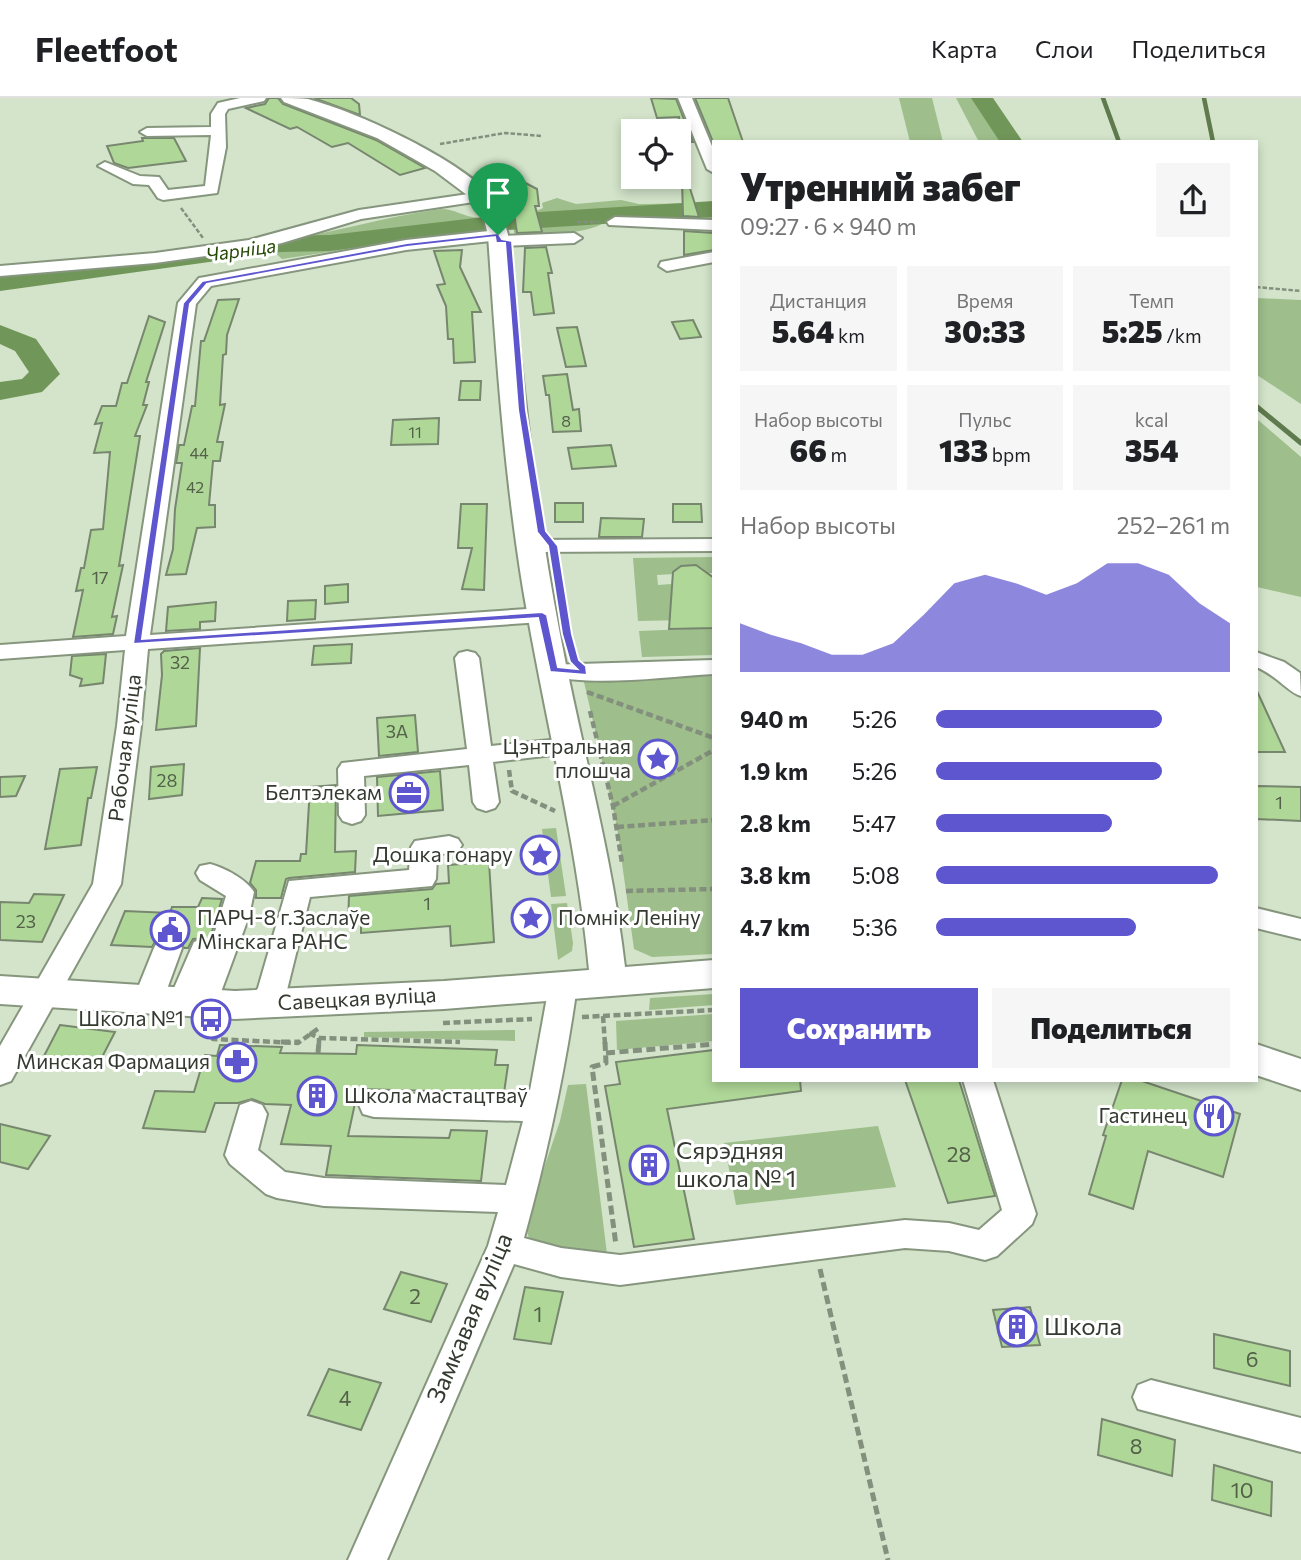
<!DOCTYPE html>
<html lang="ru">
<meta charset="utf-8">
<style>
:root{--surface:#fff;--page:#f6f6f6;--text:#202124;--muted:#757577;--line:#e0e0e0;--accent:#5e56cf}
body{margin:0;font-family:Commissioner,sans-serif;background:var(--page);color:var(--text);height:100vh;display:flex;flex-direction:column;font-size:26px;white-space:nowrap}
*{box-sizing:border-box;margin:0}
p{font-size:23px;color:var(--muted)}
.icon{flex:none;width:38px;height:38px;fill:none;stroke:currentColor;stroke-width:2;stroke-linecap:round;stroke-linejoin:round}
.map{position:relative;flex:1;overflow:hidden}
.side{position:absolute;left:712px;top:42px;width:546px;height:942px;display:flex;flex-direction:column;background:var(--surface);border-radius:0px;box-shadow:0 4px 10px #0003}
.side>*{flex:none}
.controls{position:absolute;left:621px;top:21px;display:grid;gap:14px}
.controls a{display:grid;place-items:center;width:70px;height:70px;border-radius:0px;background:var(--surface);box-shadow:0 4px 10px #0003;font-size:35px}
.pin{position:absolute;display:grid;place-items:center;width:60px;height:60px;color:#fff;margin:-72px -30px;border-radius:50% 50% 50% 0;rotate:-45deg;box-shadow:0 0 7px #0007}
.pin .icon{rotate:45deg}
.round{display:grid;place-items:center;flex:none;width:74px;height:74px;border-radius:0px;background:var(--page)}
.overview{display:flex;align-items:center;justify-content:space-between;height:119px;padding:0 28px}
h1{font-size:38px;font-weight:800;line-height:52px}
.stats{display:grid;grid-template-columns:repeat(3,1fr);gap:10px;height:119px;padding:7px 28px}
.stats div{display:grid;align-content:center;border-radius:0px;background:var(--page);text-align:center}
.stats b{font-size:30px;font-weight:800}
.stats small{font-size:19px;font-weight:400}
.stats p{font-size:19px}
.chart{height:196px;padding:14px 28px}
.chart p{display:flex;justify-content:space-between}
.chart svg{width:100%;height:126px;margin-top:7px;fill:var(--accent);opacity:.7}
.button{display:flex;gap:14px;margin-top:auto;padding:14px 28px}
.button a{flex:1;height:80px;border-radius:0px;background:var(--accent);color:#fff;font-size:28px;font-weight:800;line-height:80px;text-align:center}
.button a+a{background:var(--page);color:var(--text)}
ul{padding:0 28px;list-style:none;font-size:23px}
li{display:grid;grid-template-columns:112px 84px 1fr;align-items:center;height:52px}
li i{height:18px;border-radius:9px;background:var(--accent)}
header{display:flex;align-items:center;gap:42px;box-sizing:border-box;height:98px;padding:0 35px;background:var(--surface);border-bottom:2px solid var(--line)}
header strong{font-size:33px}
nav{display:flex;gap:38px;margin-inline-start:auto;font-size:24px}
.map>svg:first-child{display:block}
</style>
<header>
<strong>Fleetfoot</strong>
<nav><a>Карта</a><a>Слои</a><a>Поделиться</a></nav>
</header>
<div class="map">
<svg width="1301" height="1462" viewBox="0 0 1301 1462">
<rect width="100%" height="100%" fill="#d3e4ca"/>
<g fill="#9ebe8b">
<polygon points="899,0 932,0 943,44 910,44"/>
<polygon points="956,0 975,0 1003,44 979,44"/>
<path d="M557,100L576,106L621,102L639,106L712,105L714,121L640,123L636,119L607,122C595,136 535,138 515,139L511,117L530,116L543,110L542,105Z"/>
<path d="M441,111C455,111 464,119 479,120L482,131L282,161L266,146C325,137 382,119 441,111Z"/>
<polygon points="1257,200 1301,202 1301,306 1257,277"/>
<polygon points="1257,321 1301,359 1301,499 1257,489"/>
<path d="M714,459V475H706C701,466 690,466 681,468L674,476L657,477L658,487L671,486L673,505L671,506L688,522L638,523L633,460Z"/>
<polygon points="714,530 714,557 642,559 639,533"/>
<polygon points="714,578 714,856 652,859 634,851 617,729 584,584"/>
<polygon points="556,730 566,798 551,799 542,731"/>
<polygon points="567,805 573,845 572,853 558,862 551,806"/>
<polygon points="714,896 714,907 649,912 650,900"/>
<polygon points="714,916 714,943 617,952 616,923"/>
<polygon points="515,932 515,943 364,939 364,934"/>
<polygon points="586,986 608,1164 531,1148 525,1126 560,1023 568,987"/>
<polygon points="878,1028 896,1089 736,1107 724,1045"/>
</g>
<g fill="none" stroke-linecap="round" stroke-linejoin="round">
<g stroke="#5f7a4d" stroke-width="4.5">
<polyline points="1103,0 1119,44"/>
<polyline points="1204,0 1213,44"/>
</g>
<polyline stroke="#5f7a4d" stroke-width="5" points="1256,308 1301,345"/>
<g fill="#719659" fill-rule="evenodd">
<polygon points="971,0 993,0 1023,44 1000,44"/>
<polygon points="714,103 714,119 508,132 499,129 495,124 499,119 508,116"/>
<polygon points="484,119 493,122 497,127 493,132 330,153 281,154 0,193 0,177 281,138 330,137"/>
<polygon points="0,227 36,241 60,276 42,294 0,302 0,284 22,281 29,274 15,253 0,246"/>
</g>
</g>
<g fill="#afd797" stroke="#77866e" stroke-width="2">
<polygon points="269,0 278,0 283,6 376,42 425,70 400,77 348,45 332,49 297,29 290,31 246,10 265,6"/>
<polygon points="314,0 351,0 359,6 360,17"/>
<polygon points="651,0 676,1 693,44 679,44 679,19 657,20"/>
<polygon points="695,0 728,0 743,44 713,44"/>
<polygon points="142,40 174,40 186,63 128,70 114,65 107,48 143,43"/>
<polygon points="508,76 537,91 539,108 535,108 542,134 517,135"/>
<polygon points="687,81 699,119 683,118 682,82"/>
<polygon points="684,133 713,135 714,152 684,157"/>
<polygon points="546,149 552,175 548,175 554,215 534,217 531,194 523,194 525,150"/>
<polygon points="462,152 460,169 481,214 472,214 475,264 454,265 453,241 448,241 446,208 437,187 445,186 434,153"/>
<polygon points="239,201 227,237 226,256 223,257 220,307 225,306 217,344 223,344 220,363 213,363 209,407 215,407 215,429 197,430 186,476 166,477 173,451 175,411 182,365 176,365 179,347 184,347 192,308 195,308 201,243 204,243 218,202"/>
<polygon points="149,218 165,224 146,284 149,284 143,307 147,307 135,338 140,338 119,468 123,467 112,519 117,518 113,536 73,539 83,492 76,493 81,470 84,470 91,432 103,431 110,354 94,355 102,325 95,326 102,308 116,308 122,285 127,285"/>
<polygon points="693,222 701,239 680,241 672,224"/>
<polygon points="577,229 586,268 566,269 557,230"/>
<polygon points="567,276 573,312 579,311 581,333 553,334 549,297 546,297 543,278"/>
<polygon points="461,283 481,283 480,302 459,302"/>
<polygon points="439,320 438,346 391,347 393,322"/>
<polygon points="611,347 616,368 572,371 568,350"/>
<rect x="555" y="405" width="28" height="19"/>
<polygon points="461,406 487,406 484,492 462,491 472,450 458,450"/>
<polygon points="673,406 701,406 702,424 673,424"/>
<polygon points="601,420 644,421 642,439 599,439"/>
<polygon points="696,467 714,480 714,530 669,531 673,474 681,468"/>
<polygon points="348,486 348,504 325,506 325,488"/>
<polygon points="316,502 315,521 287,523 288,503"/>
<polygon points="216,504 215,523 200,524 200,531 166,533 168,509"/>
<polygon points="352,546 351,565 312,567 314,548"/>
<polygon points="200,550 196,628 156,632 162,577 161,556 164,553"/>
<polygon points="106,556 103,585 80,588 82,581 70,577 72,558"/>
<polygon points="1256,591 1285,654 1256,654"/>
<polygon points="415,617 418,654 379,658 377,620"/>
<polygon points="184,666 182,697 149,701 151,669"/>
<polygon points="97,669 91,700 88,700 81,747 45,751 60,671"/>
<polygon points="440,673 443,712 378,718 377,679"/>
<polygon points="25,678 16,698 0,699 0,679"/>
<polygon points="336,687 335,754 356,753 355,774 289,780 286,781 281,800 256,800 256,792 250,785 256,763 300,763 301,756 306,756 310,689"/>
<polygon points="1256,688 1301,689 1301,723 1256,721"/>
<polygon points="489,764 494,844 451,848 450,828 361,835 361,823 348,824 349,798 432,791 436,786 449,785 448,767"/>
<polygon points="34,796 64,797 42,844 0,842 0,804 29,805"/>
<polygon points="202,800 222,801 210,840 193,841 188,850 184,850 179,840 169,837 157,840 152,849 111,847 125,813 170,815 172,809 198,809"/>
<polygon points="60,927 115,934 99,965 44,958"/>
<polygon points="220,947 282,949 280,955 356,956 357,947 497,952 495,967 508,967 504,995 358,991 348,1038 449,1040 451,1032 487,1033 481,1083 326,1077 331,1048 281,1046 291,1007 265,1006 252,1001 238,1005 215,1005 205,1034 143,1030 155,993 194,994 205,957 217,958"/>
<polygon points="714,952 714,982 800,982 801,993 667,1011 694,1141 634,1149 605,988 620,986 616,964"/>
<polygon points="905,982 959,982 995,1098 948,1105"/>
<polygon points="1122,982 1139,982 1240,1016 1223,1079 1148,1053 1133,1111 1089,1096 1106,1038 1103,1037"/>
<polygon points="0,1026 50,1038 28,1071 0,1064"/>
<polygon points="401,1174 447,1186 431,1224 384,1211"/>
<polygon points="525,1189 563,1194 551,1246 514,1241"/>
<polygon points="1030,1209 1040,1247 1002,1249 993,1212"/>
<polygon points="1214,1236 1290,1253 1290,1288 1214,1270"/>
<polygon points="329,1271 381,1285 361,1332 308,1317"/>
<polygon points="1102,1321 1175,1342 1172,1378 1098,1357"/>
<polygon points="1214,1367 1272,1384 1271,1418 1212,1402"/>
</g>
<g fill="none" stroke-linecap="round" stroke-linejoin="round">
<defs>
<g id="minor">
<polygon points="240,0 266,0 264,3 228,11 225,16 226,49 217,95 163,102 158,100 149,87 133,86 98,68 105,64 140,78 159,79 168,92 205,88 211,37 147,38 140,34 147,30 211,29 211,16 218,5"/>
<polygon points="678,0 692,0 714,53 714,75 707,71"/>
<polygon points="482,94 487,96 490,99 487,102 361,121 282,145 249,152 155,165 0,178 0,168 155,155 249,142 359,112"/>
<polygon points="615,119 714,122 714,132 609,127 607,124"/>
<polygon points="498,132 504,134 505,138 574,135 582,140 574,145 499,148 491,143 406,152 211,188 196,206 150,537 542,510 550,512 553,517 550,522 542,524 148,551 141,628 121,786 11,983 0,987 0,948 93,786 117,628 125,552 0,561 0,547 126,538 178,205 199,180 205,179 406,142"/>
<polygon points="714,154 714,164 667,173 659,168 661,164"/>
<polygon points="714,441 714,453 530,454 522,453 519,448 522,443 530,442"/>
<polygon points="467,553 475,555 479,560 491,648 570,640 579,642 582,648 579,654 493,664 499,704 495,710 486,713 477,710 473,704 469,667 364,678 365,717 361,723 352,726 343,723 339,717 338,671 342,665 467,651 455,560 459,555"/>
<path d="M1256,554L1284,564L1300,575L1301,598C1289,595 1275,576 1256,569Z"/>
<path d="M714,562V576C663,579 593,589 545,577L541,572L545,567Z"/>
<polygon points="449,738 458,741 462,747 458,753 437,757 436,781 432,788 310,799 287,892 273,914 263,917 253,914 248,906 258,890 289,783 409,772 411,749 415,743"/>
<path d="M210,766C225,770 246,781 254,794L249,818L214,913C204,916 183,915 173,912L168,904L194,844L204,841L212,843L226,798L200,782L196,775L200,768Z"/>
<polygon points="1256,810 1301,821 1301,841 1256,830"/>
<polygon points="168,840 178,843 182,850 163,902 158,910 148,913 138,910 133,902 154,850 158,843"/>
<path d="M563,877L573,880L577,888C565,974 547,1057 524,1140L561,1150L620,1157L905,1122L949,1125L979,1132L1002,1112L963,982H993L1036,1116L1032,1126L997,1158L985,1162L949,1153L905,1150L620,1187L561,1179L514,1166L387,1462H348L488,1148L498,1114L324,1108L277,1100L266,1096L230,1066L225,1057L240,1007L251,1003L262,1007L267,1016L258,1052L285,1074L324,1080L506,1087L523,1023L374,1019L363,1016L359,1007L363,998L374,995L529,998L549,888L553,880Z"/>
<polygon points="1151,1282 1301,1320 1301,1354 1138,1311 1133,1299 1138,1287"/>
</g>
<g id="major">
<path d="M281,0C290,0 300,0 308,1C360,15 449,57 488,94C500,106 504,121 508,137C521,269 534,401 559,531C580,644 612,755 625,869L714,862V890L444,911L235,921L0,906V878L235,893L444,883L589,872C577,743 544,618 523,491C504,374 496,255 488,137L482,113L475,103L435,73L377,40L284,4Z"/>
<polygon points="1256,946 1301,961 1301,992 1256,977"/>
</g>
</defs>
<use href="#minor" stroke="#86967e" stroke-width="4"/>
<use href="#major" stroke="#86967e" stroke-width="4"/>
<g stroke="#84907e" stroke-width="2.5" stroke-dasharray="4.5 2" stroke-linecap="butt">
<polyline points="440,46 505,35 542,38"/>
<polyline points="181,110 203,140"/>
<polyline points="577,124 600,124"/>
<polyline points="1256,189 1301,193"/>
</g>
<g stroke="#84907e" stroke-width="4.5" stroke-dasharray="7 3.5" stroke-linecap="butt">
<polyline points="587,594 714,640"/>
<polyline points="590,613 613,708 622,765"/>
<polyline points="509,672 512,693 555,713"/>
<polyline points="613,708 714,652"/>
<polyline points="617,729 714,722"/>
<polyline points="626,793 714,791"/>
<polyline points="603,918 605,946"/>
<polyline points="582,919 714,912"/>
<polyline points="443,925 532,921"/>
<polyline points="212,928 213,941 298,945 319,930"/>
<polyline points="309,935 319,940 319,946"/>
<polyline points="319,940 460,944"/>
</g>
<g stroke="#84907e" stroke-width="5" stroke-dasharray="9 4.5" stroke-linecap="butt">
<polyline points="281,944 299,944"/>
<polyline points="605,944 606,965 592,969 616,1147"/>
<polyline points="318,955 319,944"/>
<polyline points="606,955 714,946"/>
<polyline points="820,1171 888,1462"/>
</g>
<use href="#minor" fill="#fff" fill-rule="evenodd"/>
<use href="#major" fill="#fff" fill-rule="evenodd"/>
</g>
<path fill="#5e56cf" stroke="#fff" stroke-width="2" fill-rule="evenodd" d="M498,135L502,141L512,143L526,312L546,433L558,448L572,536L579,562L586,568L587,577L550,574L538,520L133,546L183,205L202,183L407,145ZM495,139L496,145H505L518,312L537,434L548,448L562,536L570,564L577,571L558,569L547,517L542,514L142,541L190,206L207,186L407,149Z"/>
<defs>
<symbol id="sight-ring" viewBox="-11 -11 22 22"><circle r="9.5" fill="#fff" stroke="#5e56cf" stroke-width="1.5"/><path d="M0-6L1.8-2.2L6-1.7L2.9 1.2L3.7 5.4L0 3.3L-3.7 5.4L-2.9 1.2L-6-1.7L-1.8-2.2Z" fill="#5e56cf"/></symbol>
<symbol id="office-ring" viewBox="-11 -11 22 22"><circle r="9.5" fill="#fff" stroke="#5e56cf" stroke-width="1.5"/><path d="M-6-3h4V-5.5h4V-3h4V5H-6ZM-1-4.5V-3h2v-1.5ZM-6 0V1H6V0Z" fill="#5e56cf"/></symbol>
<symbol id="civic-ring" viewBox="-11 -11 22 22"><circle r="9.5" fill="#fff" stroke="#5e56cf" stroke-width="1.5"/><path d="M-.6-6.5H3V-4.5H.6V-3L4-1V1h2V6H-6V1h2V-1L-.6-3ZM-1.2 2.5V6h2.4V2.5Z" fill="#5e56cf"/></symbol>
<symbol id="bus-ring" viewBox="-11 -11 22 22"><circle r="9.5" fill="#fff" stroke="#5e56cf" stroke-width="1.5"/><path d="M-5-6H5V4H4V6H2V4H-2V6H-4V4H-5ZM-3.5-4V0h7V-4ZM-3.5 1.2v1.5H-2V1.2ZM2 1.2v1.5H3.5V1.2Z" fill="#5e56cf"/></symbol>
<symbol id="pharmacy-ring" viewBox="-11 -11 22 22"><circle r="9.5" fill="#fff" stroke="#5e56cf" stroke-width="1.5"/><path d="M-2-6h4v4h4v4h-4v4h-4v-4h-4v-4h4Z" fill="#5e56cf"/></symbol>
<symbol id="building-ring" viewBox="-11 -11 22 22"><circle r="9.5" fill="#fff" stroke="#5e56cf" stroke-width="1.5"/><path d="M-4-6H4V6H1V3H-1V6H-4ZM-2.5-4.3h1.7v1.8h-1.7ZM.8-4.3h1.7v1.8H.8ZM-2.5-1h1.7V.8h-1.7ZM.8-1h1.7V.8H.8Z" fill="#5e56cf"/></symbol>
<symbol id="restaurant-ring" viewBox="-11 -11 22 22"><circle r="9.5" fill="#fff" stroke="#5e56cf" stroke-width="1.5"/><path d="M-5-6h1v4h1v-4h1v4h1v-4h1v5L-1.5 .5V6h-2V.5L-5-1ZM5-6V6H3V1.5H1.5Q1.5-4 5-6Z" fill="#5e56cf"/></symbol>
</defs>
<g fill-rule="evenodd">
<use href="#sight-ring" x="636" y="639" width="44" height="44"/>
<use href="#office-ring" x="387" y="673" width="44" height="44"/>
<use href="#sight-ring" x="518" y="735" width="44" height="44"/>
<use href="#sight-ring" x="509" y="798" width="44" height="44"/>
<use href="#civic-ring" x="148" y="810" width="44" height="44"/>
<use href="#bus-ring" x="189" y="899" width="44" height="44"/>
<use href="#pharmacy-ring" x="215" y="942" width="44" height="44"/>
<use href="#building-ring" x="295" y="976" width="44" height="44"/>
<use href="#restaurant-ring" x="1192" y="996" width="44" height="44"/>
<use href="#building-ring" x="627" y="1045" width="44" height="44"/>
<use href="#building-ring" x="995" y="1207" width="44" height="44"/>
</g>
<g text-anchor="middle" stroke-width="6" stroke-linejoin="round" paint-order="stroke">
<g font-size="16" fill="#53614a">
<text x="566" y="329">8</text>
<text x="415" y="340">11</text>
<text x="199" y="361">44</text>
<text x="195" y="395">42</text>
</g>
<g font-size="18" fill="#53614a">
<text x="100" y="486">17</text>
<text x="180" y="571">32</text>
<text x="397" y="640">3А</text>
<text x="167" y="689">28</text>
<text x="1279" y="711">1</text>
<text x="427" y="812">1</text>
<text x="26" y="830">23</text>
</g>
<g font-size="19" font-style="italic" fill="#254804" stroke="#fff">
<text transform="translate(241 152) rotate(-8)" y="7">Чарніца</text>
</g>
<g font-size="21" fill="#343a30" stroke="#fff" text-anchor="end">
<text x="631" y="656">Цэнтральная<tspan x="631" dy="24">плошча</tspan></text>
<text x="382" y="702">Белтэлекам</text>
<text x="513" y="764">Дошка гонару</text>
<text x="197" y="827" text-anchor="start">ПАРЧ-8 г.Заслаўе<tspan x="197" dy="24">Мінскага РАНС</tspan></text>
<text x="558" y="827" text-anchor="start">Помнік Леніну</text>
<text x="184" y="928">Школа №1</text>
<text x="210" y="971">Минская Фармация</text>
<text x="344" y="1005" text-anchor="start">Школа мастацтваў</text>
<text x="1187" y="1025">Гастинец</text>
</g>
<g font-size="21" fill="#343a30" stroke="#fff">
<text transform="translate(125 650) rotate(-83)" y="7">Рабочая вуліца</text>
<text transform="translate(357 901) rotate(-3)" y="7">Савецкая вуліца</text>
</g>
<g font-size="21" fill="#53614a">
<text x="959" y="1064">28</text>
<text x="415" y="1206">2</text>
<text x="538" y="1224">1</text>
<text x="1252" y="1269">6</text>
<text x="345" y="1308">4</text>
<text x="1136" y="1356">8</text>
<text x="1242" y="1400">10</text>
</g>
<g font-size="24" fill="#343a30" stroke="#fff" text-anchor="start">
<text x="676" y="1061">Сярэдняя<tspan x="676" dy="28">школа № 1</tspan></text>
<text x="1044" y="1237">Школа</text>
</g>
<g font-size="24" fill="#343a30" stroke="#fff">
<text transform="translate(470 1220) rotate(-67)" y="8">Замкавая вуліца</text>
</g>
</g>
</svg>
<div class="controls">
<a><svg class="icon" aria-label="locate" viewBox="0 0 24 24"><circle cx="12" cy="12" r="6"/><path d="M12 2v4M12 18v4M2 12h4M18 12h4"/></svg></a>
</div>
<div class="pin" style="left:498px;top:137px;background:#1e9e55"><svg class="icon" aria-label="arrive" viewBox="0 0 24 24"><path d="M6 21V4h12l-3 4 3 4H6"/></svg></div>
<section class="side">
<div class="overview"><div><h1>Утренний забег</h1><p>09:27 · 6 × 940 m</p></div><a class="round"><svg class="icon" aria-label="share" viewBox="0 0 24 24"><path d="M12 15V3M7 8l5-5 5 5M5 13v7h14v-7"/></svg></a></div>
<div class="stats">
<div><p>Дистанция</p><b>5.64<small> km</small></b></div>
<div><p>Время</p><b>30:33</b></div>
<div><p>Темп</p><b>5:25<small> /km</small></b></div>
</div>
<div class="stats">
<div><p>Набор высоты</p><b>66<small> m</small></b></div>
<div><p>Пульс</p><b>133<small> bpm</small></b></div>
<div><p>kcal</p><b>354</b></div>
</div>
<div class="chart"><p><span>Набор высоты</span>252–261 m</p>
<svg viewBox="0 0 160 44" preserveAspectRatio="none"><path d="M0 44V27L10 31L20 34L30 38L40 38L50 34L60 24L70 13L80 10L90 13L100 17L110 13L120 6L130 6L140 10L150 20L160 27V44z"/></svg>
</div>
<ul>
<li><b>940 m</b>5:26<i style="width:77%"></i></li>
<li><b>1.9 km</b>5:26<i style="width:77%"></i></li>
<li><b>2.8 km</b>5:47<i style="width:60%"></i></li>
<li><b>3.8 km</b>5:08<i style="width:96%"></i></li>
<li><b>4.7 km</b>5:36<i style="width:68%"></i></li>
</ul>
<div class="button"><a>Сохранить</a><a>Поделиться</a></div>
</section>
</div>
